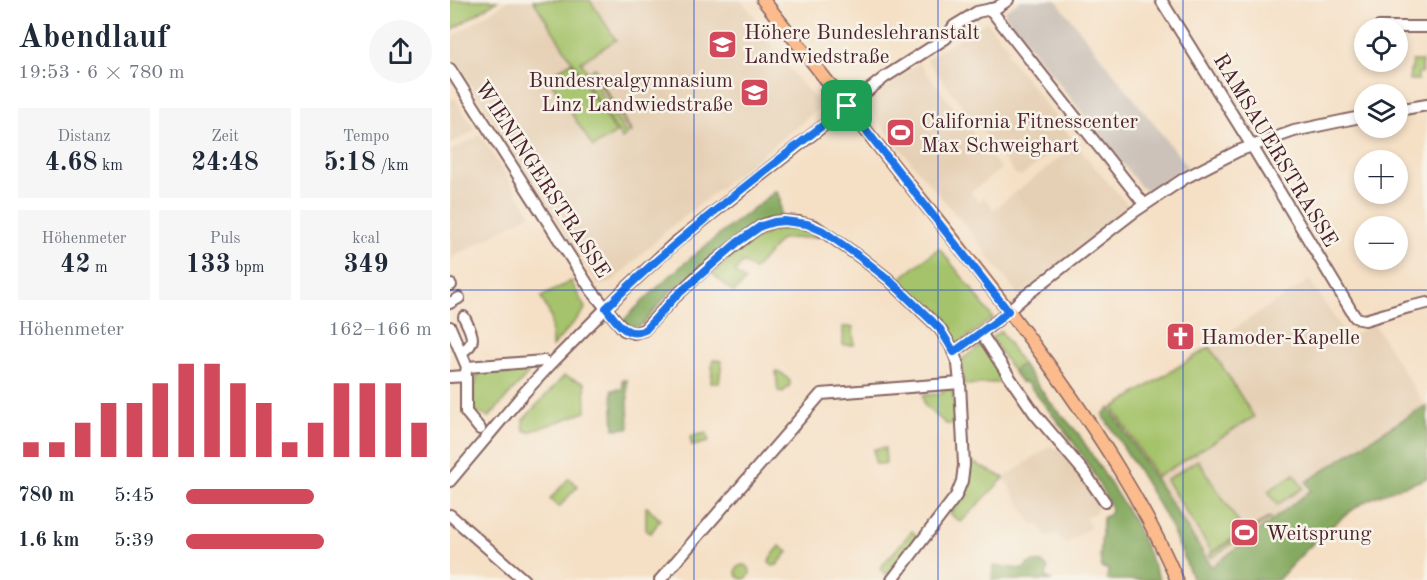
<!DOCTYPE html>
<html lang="de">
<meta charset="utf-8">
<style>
:root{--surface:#fff;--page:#f6f6f7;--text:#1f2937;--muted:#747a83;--accent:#d1495b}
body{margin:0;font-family:"Old Standard TT",serif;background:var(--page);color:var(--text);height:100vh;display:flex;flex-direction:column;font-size:22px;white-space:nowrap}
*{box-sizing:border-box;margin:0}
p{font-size:20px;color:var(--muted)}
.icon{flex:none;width:33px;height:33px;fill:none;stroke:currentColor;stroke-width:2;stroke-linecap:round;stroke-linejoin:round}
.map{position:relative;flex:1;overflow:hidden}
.drawer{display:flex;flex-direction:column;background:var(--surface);width:450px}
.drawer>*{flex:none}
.buttons{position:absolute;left:904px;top:18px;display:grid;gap:12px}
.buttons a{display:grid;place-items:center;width:54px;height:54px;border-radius:50%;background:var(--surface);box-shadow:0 3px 9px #0003;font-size:30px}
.pin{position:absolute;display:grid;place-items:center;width:51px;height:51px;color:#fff;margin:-26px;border-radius:12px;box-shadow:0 3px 9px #0006}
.round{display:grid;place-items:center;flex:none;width:63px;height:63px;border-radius:32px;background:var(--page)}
.headline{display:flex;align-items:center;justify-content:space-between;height:102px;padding:0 18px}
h1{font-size:33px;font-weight:800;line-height:45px}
.metrics{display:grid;grid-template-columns:repeat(3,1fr);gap:9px;height:102px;padding:6px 18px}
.metrics div{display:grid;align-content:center;border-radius:0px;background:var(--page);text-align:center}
.metrics b{font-size:26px;font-weight:800}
.metrics small{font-size:16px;font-weight:400}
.metrics p{font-size:16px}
.chart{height:168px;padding:12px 18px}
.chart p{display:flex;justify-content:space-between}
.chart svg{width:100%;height:108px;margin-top:6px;stroke:var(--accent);stroke-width:6}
ul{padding:0 18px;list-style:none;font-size:20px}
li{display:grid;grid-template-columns:96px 72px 1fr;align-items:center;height:45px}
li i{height:15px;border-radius:8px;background:var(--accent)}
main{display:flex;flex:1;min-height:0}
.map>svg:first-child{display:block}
</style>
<main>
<section class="drawer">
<div class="headline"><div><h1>Abendlauf</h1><p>19:53 · 6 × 780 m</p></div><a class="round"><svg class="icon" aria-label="share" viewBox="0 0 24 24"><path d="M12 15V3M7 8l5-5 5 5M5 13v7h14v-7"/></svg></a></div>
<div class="metrics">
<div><p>Distanz</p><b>4.68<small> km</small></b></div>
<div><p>Zeit</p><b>24:48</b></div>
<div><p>Tempo</p><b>5:18<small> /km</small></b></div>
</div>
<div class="metrics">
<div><p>Höhenmeter</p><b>42<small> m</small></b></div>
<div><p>Puls</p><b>133<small> bpm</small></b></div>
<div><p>kcal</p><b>349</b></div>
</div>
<div class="chart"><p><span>Höhenmeter</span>162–166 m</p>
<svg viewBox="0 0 160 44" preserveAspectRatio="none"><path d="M5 44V38M15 44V38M25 44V30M35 44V22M45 44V22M55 44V14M65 44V6M75 44V6M85 44V14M95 44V22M105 44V38M115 44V30M125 44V14M135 44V14M145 44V14M155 44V30"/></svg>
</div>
<ul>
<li><b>780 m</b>5:45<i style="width:52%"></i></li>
<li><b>1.6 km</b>5:39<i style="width:56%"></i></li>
</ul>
</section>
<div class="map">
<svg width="977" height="580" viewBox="0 0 977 580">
<rect width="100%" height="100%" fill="#f7f3e8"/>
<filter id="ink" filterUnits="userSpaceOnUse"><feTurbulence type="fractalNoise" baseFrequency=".0167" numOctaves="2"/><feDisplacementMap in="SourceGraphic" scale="12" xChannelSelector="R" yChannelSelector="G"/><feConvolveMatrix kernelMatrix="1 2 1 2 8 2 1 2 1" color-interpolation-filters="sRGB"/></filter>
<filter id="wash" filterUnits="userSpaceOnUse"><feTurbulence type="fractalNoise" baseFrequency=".008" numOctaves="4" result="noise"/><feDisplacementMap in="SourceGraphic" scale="24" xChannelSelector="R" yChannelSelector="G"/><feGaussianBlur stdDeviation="1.35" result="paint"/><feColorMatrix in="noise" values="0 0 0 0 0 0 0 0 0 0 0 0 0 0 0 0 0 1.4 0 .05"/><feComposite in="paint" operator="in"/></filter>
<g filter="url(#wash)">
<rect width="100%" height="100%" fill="#f5e0c6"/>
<g fill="#e6d0b5">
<polygon points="59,0 291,0 313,27 319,42 351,83 367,101 368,108 366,111 215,232 161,283 151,285 147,283 0,53 0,38"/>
<polygon points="536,22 537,22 560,50 556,53 621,137 572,176 566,175 477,60 479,57"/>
<polygon points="469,63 551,169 521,192 528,202 534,197 544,209 626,145 681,209 569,296 518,229 461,162 417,106 417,104 426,95"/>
<polygon points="5,98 25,130 0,144 0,101"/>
<polygon points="30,135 81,214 0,259 0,151"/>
<polygon points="860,280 898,339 916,327 924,324 975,406 931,433 856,481 861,490 762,567 660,408"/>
<polygon points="600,446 611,450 650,501 645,513 635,517 641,527 615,544 606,532 597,537 588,523 583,525 554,478"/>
</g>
<polygon fill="#ccc2b9" points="571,0 606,0 737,166 699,190 696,191 691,187 555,15 555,10"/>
<g fill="#a5c36a" stroke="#78714a" stroke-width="1.5">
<polygon points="0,0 48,0 0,31"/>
<polygon points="83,0 140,0 166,40 131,62 177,135 172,139"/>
<polygon points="962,61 972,61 972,73 968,73 968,80 959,80 960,70 962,70"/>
<polygon points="121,62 166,133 143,147 98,77"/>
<polygon points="145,68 151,77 149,79 182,132 180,133 147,80 145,81 139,72"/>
<path d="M337,228L349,229L369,237L331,239L304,270L293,262L285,272L295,281L284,293L262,273C285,255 307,232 337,228Z"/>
<polygon points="489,248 521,288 543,318 509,343 503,341 447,281"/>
<polygon points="121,281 135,308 133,312 102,347 101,317 91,297"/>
<polygon points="393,327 403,327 404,345 393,345"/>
<polygon points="551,331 572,364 563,371 541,338"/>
<polygon points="533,344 557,381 556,382 514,385 511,360"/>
<polygon points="760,347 804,417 707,477 663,408"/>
<polygon points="263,360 272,361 269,383 261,383"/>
<polygon points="77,364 78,374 39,417 20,410 29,367"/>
<polygon points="326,372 333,374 340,381 340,385 332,393 328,391"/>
<polygon points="114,376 135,383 136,412 79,432 74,430 73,420"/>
<polygon points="500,389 503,391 505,424 496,424 474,405 473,395 492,394 492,390"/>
<polygon points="257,433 259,442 242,446 240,436"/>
<polygon points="435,448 436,464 425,464 424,449"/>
<polygon points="748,460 794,531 762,552 716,480"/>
<path d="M520,461L554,478L511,522L500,514C514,496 519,485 520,461Z"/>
<polygon points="844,474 853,488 827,505 818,491"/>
<polygon points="119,478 128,486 109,507 100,499"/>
<polygon points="196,507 198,507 210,520 201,533 196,531"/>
<polygon points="820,517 821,518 761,558 759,555"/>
<polygon points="462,531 467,536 437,575 431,570 430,568"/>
<polygon points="330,546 338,552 327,565 323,566 319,563 320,558"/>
<circle cx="293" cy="572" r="7"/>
</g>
<g fill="#84a95e" stroke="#676444" stroke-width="1.5">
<path d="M326,191L330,197L331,216L303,225L285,238L220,292L193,324C185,328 180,328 174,320C220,272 273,231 326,191Z"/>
<path d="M572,364L600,402L628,433L684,521L710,580H657L658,569L652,568L650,558L653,518L660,514L661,508C641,462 609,422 577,383L571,382L563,371Z"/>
<polygon points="172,380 177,380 179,428 164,429 162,390 173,389"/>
<path d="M975,406H977V478C956,487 931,492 911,504C882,523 851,554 828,580H743C736,563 729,545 721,528C701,489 677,452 653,416L654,413L660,408L762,567L861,490L856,482L931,433Z"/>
<polygon points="583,562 593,563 598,568 596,577 601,580 542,580 543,566 574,569 577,564"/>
</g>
</g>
<g filter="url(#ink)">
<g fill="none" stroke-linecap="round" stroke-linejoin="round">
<defs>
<g id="minor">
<polyline points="711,0 802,146 905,317 910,319 915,320 959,307 977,303"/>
<polyline points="540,9 694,204"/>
<polyline points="929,27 977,27"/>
<polyline points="0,69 142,291 174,330 184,333 194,330 225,297 253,271 301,233 311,226 323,222 334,221 349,222 365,226 410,257 438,279 483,322 490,329 501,346 508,364 510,383 514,465 512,481 506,496 442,580"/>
<polyline points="948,110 977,105"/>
<polyline points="0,285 1,285"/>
<polyline points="0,303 9,298"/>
<polyline points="0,327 17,367 16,372"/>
<path d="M11,352C29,343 21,332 14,317"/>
<polyline points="504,352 531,333"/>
<polyline points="17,367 94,361"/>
<polyline points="0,377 16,376 16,412 30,429"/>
<polyline points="0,481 74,393 99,366 174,290 225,243 435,77 496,38 504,26 527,12 546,8 558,0"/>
<polyline points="655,502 635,473 585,414 560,378 531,333 548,320 574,297 684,212 735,178 788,151 844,131 915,116"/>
<polyline points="0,515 74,580"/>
<polyline points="210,580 371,394 510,383"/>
</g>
<path id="major" d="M313,0C367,67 419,136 474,203C517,256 559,310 599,365C648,433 694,503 727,580"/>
</defs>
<use href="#minor" stroke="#866361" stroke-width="14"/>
<use href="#major" stroke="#866361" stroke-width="15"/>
<use href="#minor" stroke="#fff" stroke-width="10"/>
<use href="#major" stroke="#fbbb8c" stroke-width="12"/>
</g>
</g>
<g fill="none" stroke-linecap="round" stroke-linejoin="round" filter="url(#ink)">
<defs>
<path id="route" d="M397,106L558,311L548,320L504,352L490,329L483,322L438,279L410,257L373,231L357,224L334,221L324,222L311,226L288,242L225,297L195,330C176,339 166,321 156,308C230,234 315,172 397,106Z"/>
</defs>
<use href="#route" stroke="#fff" stroke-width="12"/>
<use href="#route" stroke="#1a73e8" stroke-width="8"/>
</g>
<path fill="none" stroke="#1d4ed8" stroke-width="1.5" stroke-opacity="0.55" d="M244,0V580M488,0V580M733,0V580M0,290H977"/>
<defs>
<symbol id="school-square" viewBox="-11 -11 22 22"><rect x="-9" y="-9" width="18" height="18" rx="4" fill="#d1495b" stroke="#f7f3e8"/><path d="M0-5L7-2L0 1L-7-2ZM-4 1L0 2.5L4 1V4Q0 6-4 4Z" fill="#fff"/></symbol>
<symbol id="stadium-square" viewBox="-11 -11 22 22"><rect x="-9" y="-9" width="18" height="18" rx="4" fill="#d1495b" stroke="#f7f3e8"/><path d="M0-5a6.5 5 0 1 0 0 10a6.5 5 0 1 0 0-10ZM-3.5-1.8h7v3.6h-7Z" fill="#fff"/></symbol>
<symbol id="church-square" viewBox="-11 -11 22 22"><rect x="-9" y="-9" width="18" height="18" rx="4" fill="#d1495b" stroke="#f7f3e8"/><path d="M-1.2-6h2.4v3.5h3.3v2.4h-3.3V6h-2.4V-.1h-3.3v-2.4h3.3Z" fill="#fff"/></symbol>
</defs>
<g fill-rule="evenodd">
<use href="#school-square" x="256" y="28" width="33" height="33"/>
<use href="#school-square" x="288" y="76" width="33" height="33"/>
<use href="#stadium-square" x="434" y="116" width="33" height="33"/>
<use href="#church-square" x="714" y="320" width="33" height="33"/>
<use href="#stadium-square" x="778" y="516" width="33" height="33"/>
</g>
<g text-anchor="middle" stroke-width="5" stroke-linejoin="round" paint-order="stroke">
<g font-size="21" fill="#4a1f2b" stroke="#f7f3e8" text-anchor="start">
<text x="294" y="39">Höhere Bundeslehranstalt<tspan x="294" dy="24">Landwiedstraße</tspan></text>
<text x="283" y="87" text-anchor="end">Bundesrealgymnasium<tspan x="283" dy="24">Linz Landwiedstraße</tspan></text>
<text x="471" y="128">California Fitnesscenter<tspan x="471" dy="24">Max Schweighart</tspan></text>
<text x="751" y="344">Hamoder-Kapelle</text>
<text x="816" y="540">Weitsprung</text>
</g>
<g font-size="21" fill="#4a1f2b" stroke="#f7f3e8">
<text transform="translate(826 150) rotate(59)" y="7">RAMSAUERSTRASSE</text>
<text transform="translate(93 179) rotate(57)" y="7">WIENINGERSTRASSE</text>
</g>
</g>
</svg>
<div class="buttons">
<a><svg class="icon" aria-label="locate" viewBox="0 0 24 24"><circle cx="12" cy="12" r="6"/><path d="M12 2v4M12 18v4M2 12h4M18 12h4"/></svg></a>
<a><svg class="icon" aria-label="layers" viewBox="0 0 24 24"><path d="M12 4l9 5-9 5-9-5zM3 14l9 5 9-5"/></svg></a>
<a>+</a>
<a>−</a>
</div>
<div class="pin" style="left:397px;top:106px;background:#1e9e55"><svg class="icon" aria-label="arrive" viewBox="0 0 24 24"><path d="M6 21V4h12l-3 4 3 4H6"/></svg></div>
</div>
</main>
